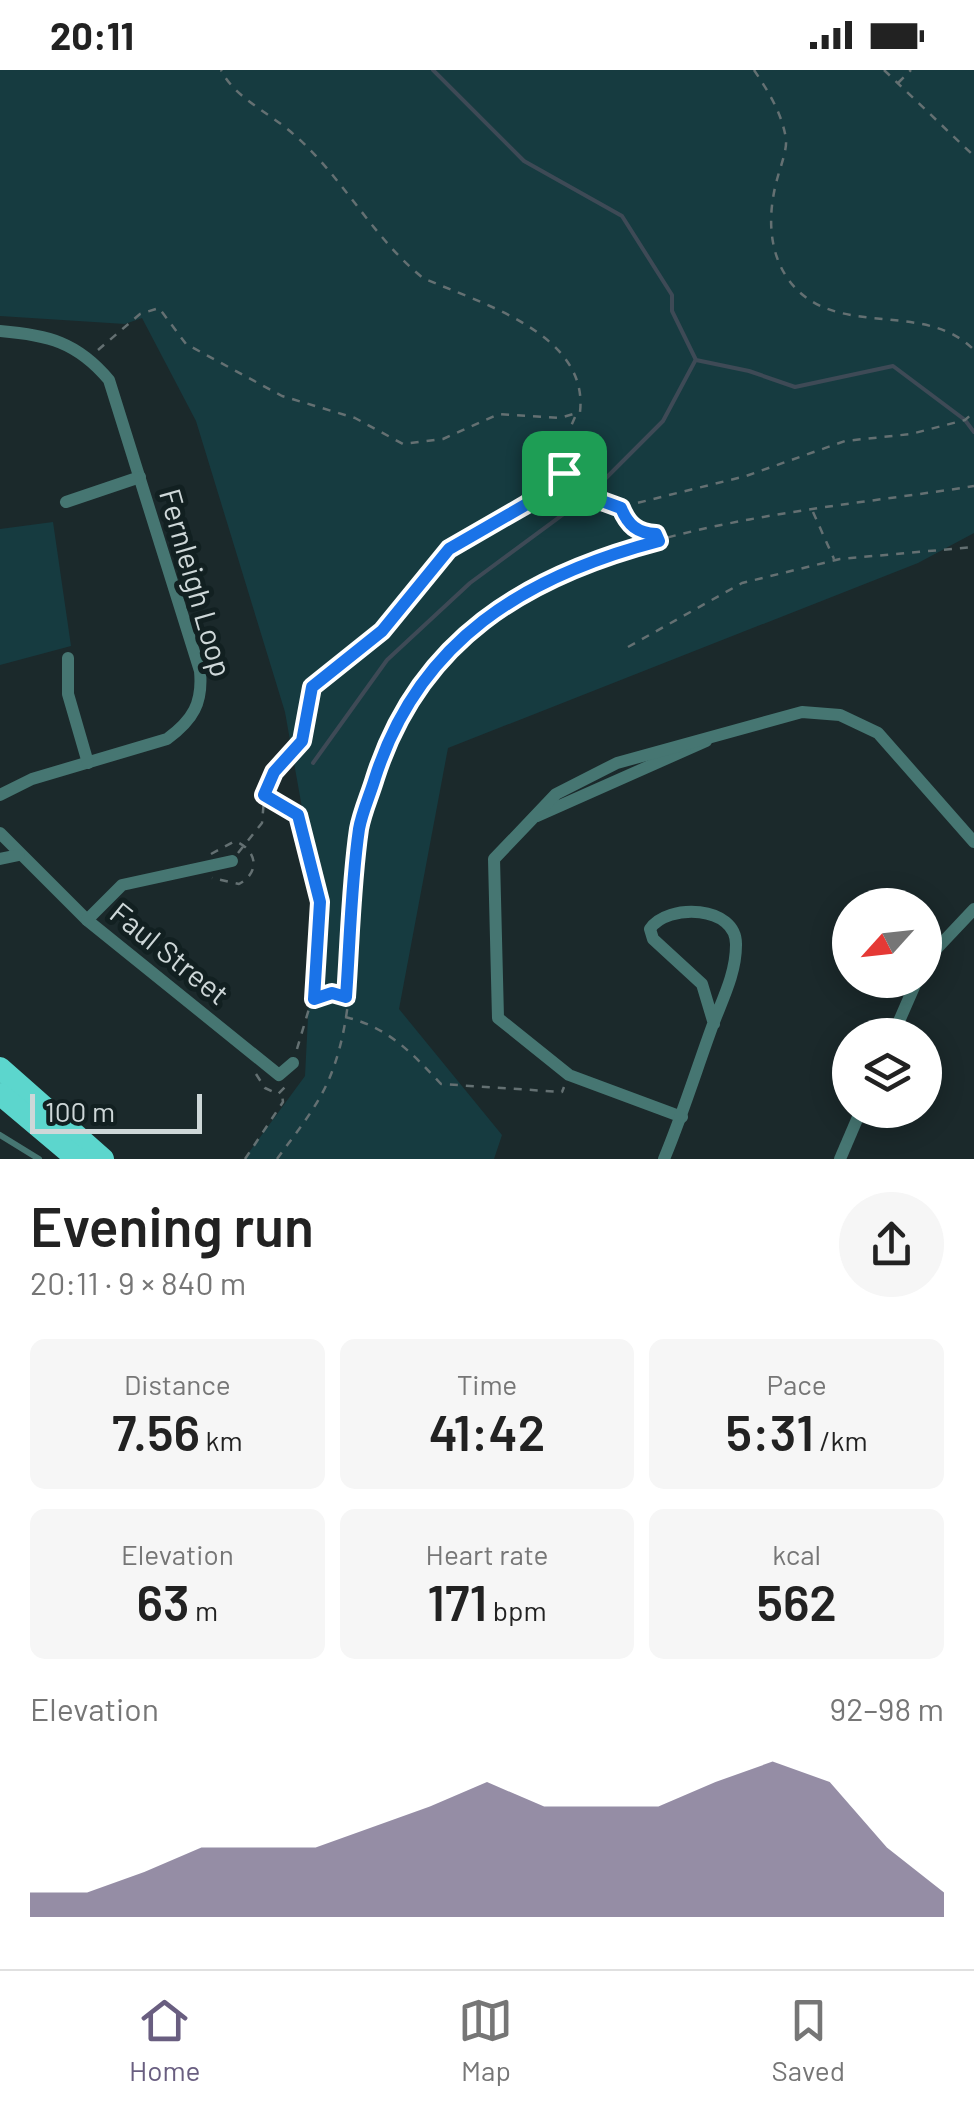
<!DOCTYPE html>
<meta charset="utf-8">
<style>
:root{--surface:#fff;--page:#f6f6f6;--text:#222;--muted:#767676;--line:#e0e0e0;--accent:#695e80}
body{margin:0;font-family:Barlow,sans-serif;background:var(--page);color:var(--text);height:100vh;display:flex;flex-direction:column;font-size:38px;white-space:nowrap}
*{box-sizing:border-box;margin:0}
p{font-size:32px;color:var(--muted)}
.icon{flex:none;width:55px;height:55px;fill:none;stroke:currentColor;stroke-width:2;stroke-linecap:round;stroke-linejoin:round}
.map{position:relative;height:1089px;overflow:hidden}
.drawer{display:flex;flex-direction:column;background:var(--surface);flex:1}
.drawer>*{flex:none}
.needle{width:65px;rotate:243deg}
.buttons{position:absolute;left:832px;top:818px;display:grid;gap:20px}
.buttons a{display:grid;place-items:center;width:110px;height:110px;border-radius:50%;background:var(--surface);box-shadow:0 5px 25px #0003;font-size:50px}
.scale{position:absolute;left:30px;bottom:25px;width:172px;box-sizing:border-box;padding-left:10px;border:5px solid #ced7d8;border-top:0;font-size:28px;line-height:35px;white-space:nowrap;color:#ced7d8;-webkit-text-stroke:8px #122021;paint-order:stroke}
.pin{position:absolute;display:grid;place-items:center;width:85px;height:85px;color:#fff;margin:-42px;border-radius:20px;box-shadow:0 5px 15px #0006}
.round{display:grid;place-items:center;flex:none;width:105px;height:105px;border-radius:52px;background:var(--page)}
.summary{display:flex;align-items:center;justify-content:space-between;height:170px;padding:0 30px}
h1{font-size:55px;font-weight:600;line-height:75px}
.stats{display:grid;grid-template-columns:repeat(3,1fr);gap:15px;height:170px;padding:10px 30px}
.stats div{display:grid;align-content:center;border-radius:15px;background:var(--page);text-align:center}
.stats b{font-size:50px;font-weight:600}
.stats small{font-size:28px;font-weight:400}
.stats p{font-size:28px}
.chart{height:280px;padding:20px 30px}
.chart p{display:flex;justify-content:space-between}
.chart svg{width:100%;height:180px;margin-top:10px;fill:var(--accent);opacity:.7}
.status{display:flex;justify-content:space-between;align-items:center;height:70px;padding:0 50px;background:var(--surface);direction:ltr}
.status svg{height:28px;fill:currentColor}
.tabs{display:flex;justify-content:space-around;align-items:center;height:140px;border-top:2px solid var(--line);background:var(--surface);font-size:28px;color:var(--muted)}
.tabs a{display:grid;justify-items:center;gap:5px}
.tabs .on{color:var(--accent)}
.map>svg:first-child{display:block}
</style>
<div class="status"><b>20:11</b><svg viewBox="0 0 49 12"><path d="M0 12V9h3v3zM5 12V6h3v6zM10 12V3h3v9zM15 12V0h3v12zM26 1h20v11H26zM47 4h2v5h-2z"/></svg></div>
<div class="map">
<svg width="974" height="1089" viewBox="0 0 974 1089">
<rect width="100%" height="100%" fill="#1b292b"/>
<g fill="#163b40">
<polygon points="0,0 974,0 974,463 918,493 448,678 399,939 502,1065 494,1089 244,1089 305,1006 315,811 285,642 196,351 142,248 125,254 0,246"/>
<polygon points="53,452 71,576 0,595 0,459"/>
</g>
<g fill="none" stroke-linecap="round" stroke-linejoin="round">
<g stroke="#3e4a56" stroke-width="4">
<polyline points="433,0 524,91 622,146 672,225 672,241 696,290 749,301 795,317 893,296 965,350 974,362"/>
<polyline points="313,693 387,590 470,513 588,426 663,351 695,291"/>
</g>
<g stroke="#647072" stroke-width="2.5" stroke-dasharray="8 8" stroke-linecap="butt">
<path d="M754,0C768,21 782,43 786,69C787,80 781,95 778,106C768,140 767,179 788,209C833,272 923,228 974,280"/>
<polyline points="884,0 974,86"/>
<polyline points="898,13 911,0"/>
<path d="M98,280L140,244L159,238L186,274L282,326L355,348L403,374L443,369L499,344L560,348L580,342C589,263 479,233 423,208C371,166 342,105 291,62C269,43 234,27 221,0"/>
<polyline points="575,347 563,375 564,403 588,426 621,437 746,406 845,371 911,364 965,350 974,342"/>
<polyline points="622,439 627,452 658,469"/>
<polyline points="813,442 834,489"/>
<polyline points="628,577 742,513 840,489 974,477"/>
<polyline points="267,726 298,745 320,832 314,929"/>
<polyline points="238,783 262,753 265,718 274,701 302,671 312,617 382,561 449,479 527,435 564,403"/>
<path d="M211,784L235,771C257,780 261,802 239,814L212,808"/>
<path d="M345,947C388,957 412,983 441,1014L562,1022L564,1017"/>
<polyline points="297,979 311,932 327,923 344,926"/>
<polyline points="256,1004 265,1018 278,1024 285,1017"/>
<polyline points="245,1089 283,1032 282,1024"/>
<path d="M277,1089C298,1060 321,1033 333,999C360,925 348,837 359,760C362,740 371,720 377,702C456,457 761,450 974,416"/>
</g>
<polyline stroke="#467672" stroke-width="6" points="0,1065 39,1089"/>
<g stroke="#467672" stroke-width="12">
<path d="M0,261C48,265 77,272 109,310L200,601C203,633 193,650 167,669L32,709L0,725"/>
<polyline points="66,432 140,407"/>
<polyline points="68,588 68,624 88,693"/>
<polyline points="537,746 706,671"/>
<polyline points="0,763 87,850 279,1005 293,993"/>
<polyline points="0,789 19,785"/>
<polyline points="87,850 122,815 232,791"/>
<polyline points="925,891 974,839"/>
<polyline points="893,965 917,910"/>
<polyline points="682,1047 569,1005 498,948 494,789 556,724 617,693 802,642 840,645 878,663 974,772"/>
<path d="M664,1089C682,1046 696,1001 712,957C722,930 736,904 736,875C737,835 667,833 650,859L653,869L702,914L714,954"/>
<polyline points="840,1089 861,1040"/>
</g>
<g stroke="#5cd6cd" stroke-width="22">
<polyline points="0,998 103,1089"/>
<polyline points="0,1024 77,1089"/>
</g>
</g>
<g fill="none" stroke-linecap="round" stroke-linejoin="round">
<defs>
<path id="route" d="M564,403L588,426L621,438C628,455 637,463 656,464L659,471C525,506 419,570 375,708C370,725 362,742 359,759C351,814 350,871 346,927L332,923L314,929L320,832L298,745L264,725L274,702L302,671L312,617L382,561L449,479L527,434Z"/>
</defs>
<use href="#route" stroke="#fff" stroke-width="20"/>
<use href="#route" stroke="#1a73e8" stroke-width="12"/>
</g>
<g text-anchor="middle" stroke-width="10" stroke-linejoin="round" paint-order="stroke">
<g font-size="30" fill="#ced7d8" stroke="#122021">
<text transform="translate(195 513) rotate(74)" y="10">Fernleigh Loop</text>
<text transform="translate(169 884) rotate(39)" y="10">Faul Street</text>
</g>
</g>
</svg>
<div class="buttons">
<a><svg class="needle" viewBox="-14 -14 28 28"><path d="M0-13l5 13h-10z" fill="#e53935"/><path d="M0 13l5-13h-10z" fill="#767676"/></svg></a>
<a><svg class="icon" aria-label="layers" viewBox="0 0 24 24"><path d="M12 4l9 5-9 5-9-5zM3 14l9 5 9-5"/></svg></a>
</div>
<div class="scale">100 m</div>
<div class="pin" style="left:564px;top:403px;background:#1e9e55"><svg class="icon" aria-label="arrive" viewBox="0 0 24 24"><path d="M6 21V4h12l-3 4 3 4H6"/></svg></div>
</div>
<section class="drawer">
<div class="summary"><div><h1>Evening run</h1><p>20:11 · 9 × 840 m</p></div><a class="round"><svg class="icon" aria-label="share" viewBox="0 0 24 24"><path d="M12 15V3M7 8l5-5 5 5M5 13v7h14v-7"/></svg></a></div>
<div class="stats">
<div><p>Distance</p><b>7.56<small> km</small></b></div>
<div><p>Time</p><b>41:42</b></div>
<div><p>Pace</p><b>5:31<small> /km</small></b></div>
</div>
<div class="stats">
<div><p>Elevation</p><b>63<small> m</small></b></div>
<div><p>Heart rate</p><b>171<small> bpm</small></b></div>
<div><p>kcal</p><b>562</b></div>
</div>
<div class="chart"><p><span>Elevation</span>92–98 m</p>
<svg viewBox="0 0 160 44" preserveAspectRatio="none"><path d="M0 44V38L10 38L20 33L30 27L40 27L50 27L60 22L70 17L80 11L90 17L100 17L110 17L120 11L130 6L140 11L150 27L160 38V44z"/></svg>
</div>
</section>
<nav class="tabs">
<a class="on"><svg class="icon" aria-label="home" viewBox="0 0 24 24"><path d="M3 11l9-7 9 7M6 9v11h12V9"/></svg>Home</a>
<a><svg class="icon" aria-label="map" viewBox="0 0 24 24"><path d="M3 6l6-2 6 2 6-2v14l-6 2-6-2-6 2zM9 4v14M15 6v14"/></svg>Map</a>
<a><svg class="icon" aria-label="saved" viewBox="0 0 24 24"><path d="M7 4h10v16l-5-4-5 4z"/></svg>Saved</a>
</nav>
